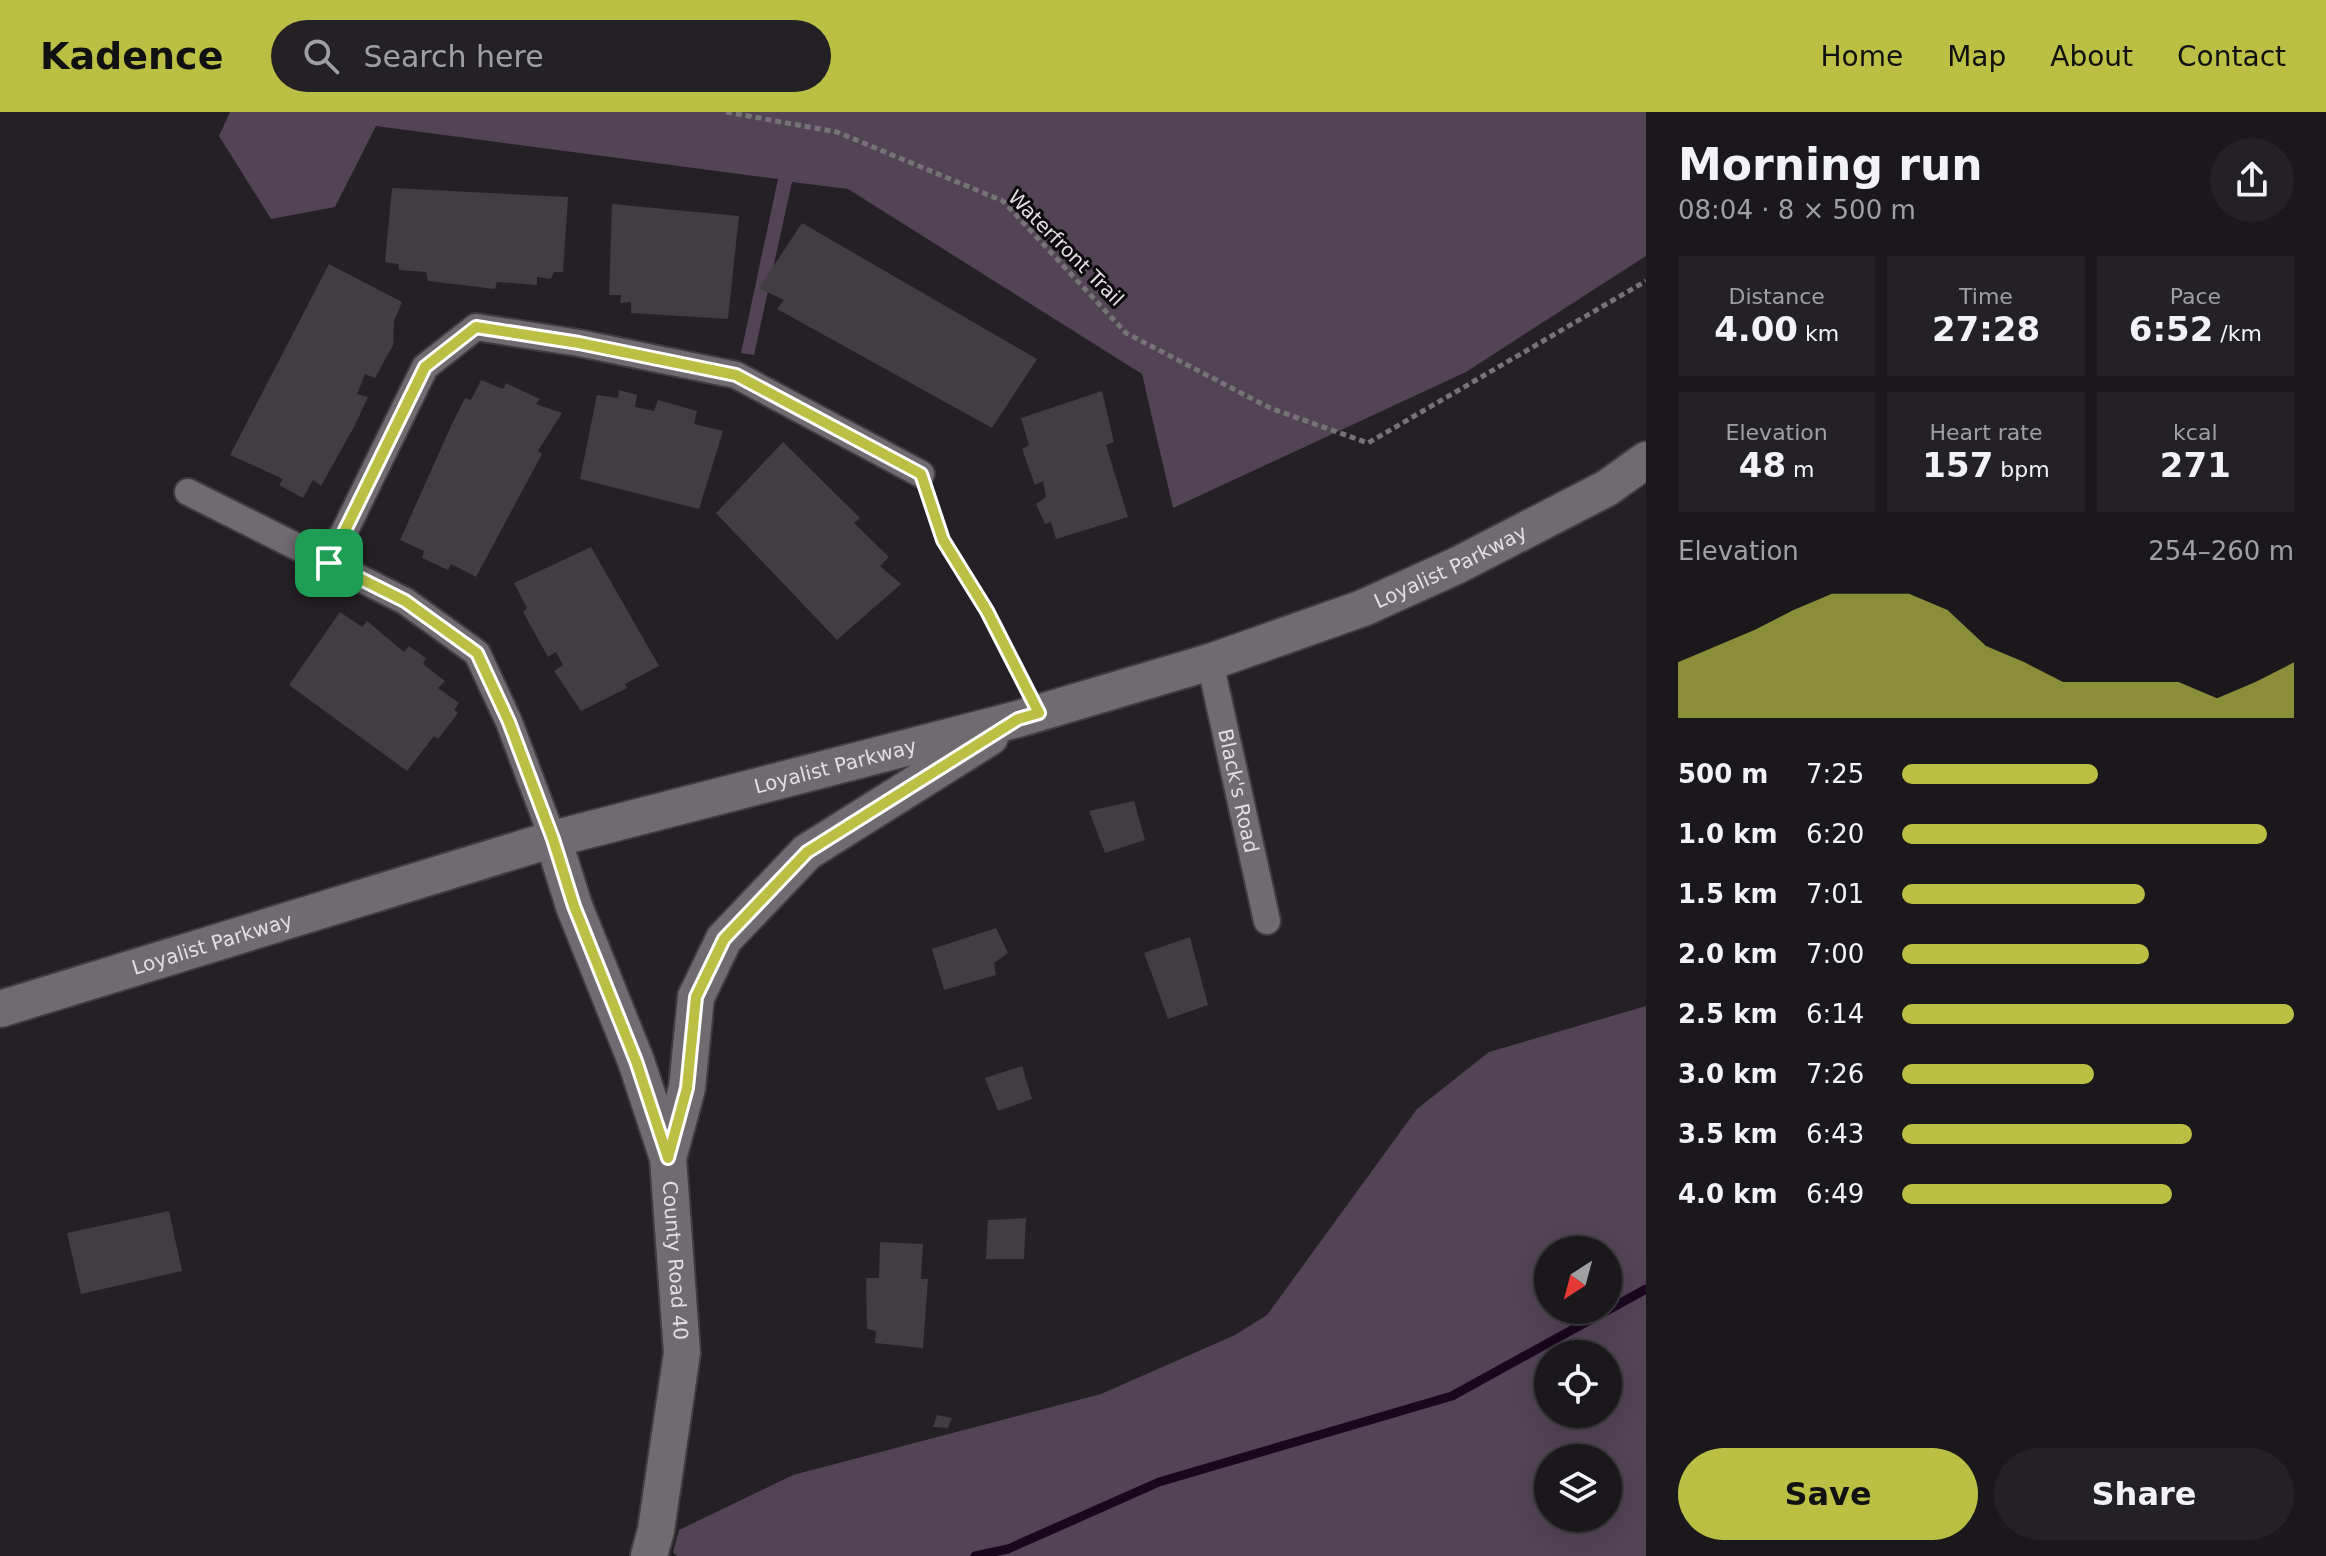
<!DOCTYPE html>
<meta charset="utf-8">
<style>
:root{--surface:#1b181c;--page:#242125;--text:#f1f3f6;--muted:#a0a0a3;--line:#39373b;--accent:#bbc044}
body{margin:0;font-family:"DejaVu Sans",sans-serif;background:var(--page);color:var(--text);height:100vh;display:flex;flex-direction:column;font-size:30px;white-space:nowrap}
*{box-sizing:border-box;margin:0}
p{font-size:26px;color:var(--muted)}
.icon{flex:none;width:44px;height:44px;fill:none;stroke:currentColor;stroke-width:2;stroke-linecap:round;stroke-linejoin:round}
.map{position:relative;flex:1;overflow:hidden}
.panel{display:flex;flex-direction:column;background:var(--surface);width:680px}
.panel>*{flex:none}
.needle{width:52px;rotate:216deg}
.tools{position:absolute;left:1534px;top:1124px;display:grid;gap:16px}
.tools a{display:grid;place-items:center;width:88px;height:88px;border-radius:50%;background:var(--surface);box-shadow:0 8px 32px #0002,0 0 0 2px var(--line);font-size:40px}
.pin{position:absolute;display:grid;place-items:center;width:68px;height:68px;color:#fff;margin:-34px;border-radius:16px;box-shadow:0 4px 12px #0006}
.round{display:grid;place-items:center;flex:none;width:84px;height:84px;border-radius:42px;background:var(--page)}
.headline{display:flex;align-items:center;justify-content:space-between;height:136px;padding:0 32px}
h1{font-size:44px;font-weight:700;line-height:60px}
.stats{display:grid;grid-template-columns:repeat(3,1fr);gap:12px;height:136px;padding:8px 32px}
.stats div{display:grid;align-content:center;border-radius:0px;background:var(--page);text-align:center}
.stats b{font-size:34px;font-weight:700}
.stats small{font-size:22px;font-weight:400}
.stats p{font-size:22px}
.chart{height:224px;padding:16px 32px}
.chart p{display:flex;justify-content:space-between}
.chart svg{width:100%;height:144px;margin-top:8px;fill:var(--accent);opacity:.7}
.primary-button{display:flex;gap:16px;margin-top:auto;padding:16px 32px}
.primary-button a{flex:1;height:92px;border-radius:48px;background:var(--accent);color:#111;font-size:32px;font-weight:700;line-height:92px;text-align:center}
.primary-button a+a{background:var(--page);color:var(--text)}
ul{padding:0 32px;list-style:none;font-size:26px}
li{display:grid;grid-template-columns:128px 96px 1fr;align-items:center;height:60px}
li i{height:20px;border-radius:10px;background:var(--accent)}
header{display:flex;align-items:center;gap:48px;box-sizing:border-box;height:112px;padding:0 40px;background:var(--accent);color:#111}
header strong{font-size:38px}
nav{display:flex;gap:44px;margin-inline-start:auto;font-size:28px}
.search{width:560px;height:72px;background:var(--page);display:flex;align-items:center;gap:20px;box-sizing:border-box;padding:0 28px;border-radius:44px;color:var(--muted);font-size:30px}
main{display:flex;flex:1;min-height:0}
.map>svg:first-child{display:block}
</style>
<header>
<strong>Kadence</strong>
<div class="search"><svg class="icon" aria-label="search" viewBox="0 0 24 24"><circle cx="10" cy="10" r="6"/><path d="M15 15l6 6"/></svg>Search here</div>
<nav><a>Home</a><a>Map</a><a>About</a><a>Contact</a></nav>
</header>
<main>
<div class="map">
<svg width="1646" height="1444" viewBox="0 0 1646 1444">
<rect width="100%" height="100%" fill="#242025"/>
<g fill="#524355" fill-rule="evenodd">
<polygon points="230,0 1646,0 1646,144 1466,260 1173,396 1142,262 848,77 792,70 754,243 741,241 778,67 376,14 335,95 271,107 219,24"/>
<path d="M1646,894V1444H677L673,1440L679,1418L793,1363L1101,1282L1235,1223L1267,1203L1417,997L1489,940ZM1608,1138V1198H1548V1138ZM1608,1242V1302H1548V1242ZM1608,1346V1406H1548V1346Z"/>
</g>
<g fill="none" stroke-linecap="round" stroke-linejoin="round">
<polyline stroke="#1a071e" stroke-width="9" points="975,1444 1008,1437 1159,1370 1452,1284 1646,1177"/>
</g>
<g fill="#413d42">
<polygon points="392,76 568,85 563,160 554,160 551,167 537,165 537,173 497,170 495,177 428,169 426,160 399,158 398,152 385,150"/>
<polygon points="612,92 739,104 728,207 631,201 631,190 620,191 621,183 609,183"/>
<polygon points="802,111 1037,247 992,316 777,197 784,188 759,176"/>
<polygon points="329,152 402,190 394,209 393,233 375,266 365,262 357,282 368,285 355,313 321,374 313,368 303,386 279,373 283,367 230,343"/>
<polygon points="481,268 503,277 506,271 540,287 536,292 562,301 538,339 542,342 476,465 451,452 448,458 422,446 424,439 400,428 451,314 465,286 471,288"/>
<polygon points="619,278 637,283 635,295 654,299 658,288 697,299 694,312 723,319 699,397 580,367 597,283 618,286"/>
<polygon points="1102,279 1114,330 1106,333 1128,405 1056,427 1051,410 1045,412 1036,392 1046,385 1043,369 1035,373 1022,337 1029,333 1021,306"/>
<polygon points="783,330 860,406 854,411 889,445 880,454 901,472 837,528 716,401"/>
<polygon points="591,435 659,554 625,572 627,576 581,599 554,559 563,553 556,540 548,545 523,500 527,496 514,471"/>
<polygon points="340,500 362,515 367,509 404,540 409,534 426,546 423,552 445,569 438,576 459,591 454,598 458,601 438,627 434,624 407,659 289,573"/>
<polygon points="1134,689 1145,728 1105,741 1089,699"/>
<polygon points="996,816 1008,841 994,851 996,863 944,878 932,837"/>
<polygon points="1190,825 1208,893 1168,907 1144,841"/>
<polygon points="1022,954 1032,987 998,999 985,966"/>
<polygon points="169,1099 182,1159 81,1182 67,1121"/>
<polygon points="1026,1106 1024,1147 986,1147 988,1108"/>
<polygon points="880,1130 923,1132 921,1167 928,1167 923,1236 875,1231 876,1219 867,1217 866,1166 879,1166"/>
<polygon points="937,1303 952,1306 948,1316 933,1315"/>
</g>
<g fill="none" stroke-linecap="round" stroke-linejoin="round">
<defs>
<polyline id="service" points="921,362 943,428 987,499 1038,598"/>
<g id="minor">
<polyline points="188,380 405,489 477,541 509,610 553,727"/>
<polyline points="329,451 425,255 476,215 579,231 736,263 921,362"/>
<path id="s1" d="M1210,550L1267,809"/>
</g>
<g id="secondary">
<path id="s2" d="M553,727L574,794L636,949L668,1046L682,1241L656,1418L649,1444"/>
<path id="s3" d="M0,897L553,727L1018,607L1210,550L1363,496L1458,453L1607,376L1646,348"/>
<polyline points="668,1046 687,976 696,885 724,827 807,740 990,625"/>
</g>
</defs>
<use href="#service" stroke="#403d41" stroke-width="16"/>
<use href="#minor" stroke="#403d41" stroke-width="30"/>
<use href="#secondary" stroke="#403d41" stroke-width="40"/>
<polyline stroke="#767377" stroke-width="5" stroke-dasharray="6 4" stroke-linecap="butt" points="726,0 837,20 1003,89 1126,221 1270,296 1368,331 1646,169"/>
<use href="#service" stroke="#706b70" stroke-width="12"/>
<use href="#minor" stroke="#706b70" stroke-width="26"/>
<use href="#secondary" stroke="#706b70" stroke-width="36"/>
</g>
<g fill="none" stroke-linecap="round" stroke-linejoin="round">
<defs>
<polygon id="route" points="476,215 579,231 736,263 921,362 943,428 987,499 1039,601 1018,607 807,740 724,827 696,885 687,976 668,1046 636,949 574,794 553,727 509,610 477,541 405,489 329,451 425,255"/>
</defs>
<use href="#route" stroke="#fff" stroke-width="16"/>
<use href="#route" stroke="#bbc044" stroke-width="10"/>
</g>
<g text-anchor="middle" stroke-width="6" stroke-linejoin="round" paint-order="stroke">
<g font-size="20" fill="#e2dfe3" stroke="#0c0a0c">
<text transform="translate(1066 136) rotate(45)" y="7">Waterfront Trail</text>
<text dy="7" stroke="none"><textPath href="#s3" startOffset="1518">Loyalist Parkway</textPath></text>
<text dy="7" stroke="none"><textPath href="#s3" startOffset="870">Loyalist Parkway</textPath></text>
<text dy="7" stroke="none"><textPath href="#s1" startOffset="132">Black's Road</textPath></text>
<text dy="7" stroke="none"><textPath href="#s3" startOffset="222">Loyalist Parkway</textPath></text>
<text dy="7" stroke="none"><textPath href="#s2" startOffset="442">County Road 40</textPath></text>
</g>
</g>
</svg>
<div class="tools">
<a><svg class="needle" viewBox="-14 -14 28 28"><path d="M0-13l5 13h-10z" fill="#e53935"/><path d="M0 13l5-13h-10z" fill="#a0a0a3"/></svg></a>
<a><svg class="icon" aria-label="locate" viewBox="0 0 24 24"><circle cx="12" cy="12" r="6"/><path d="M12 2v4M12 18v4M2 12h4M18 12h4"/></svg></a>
<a><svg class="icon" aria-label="layers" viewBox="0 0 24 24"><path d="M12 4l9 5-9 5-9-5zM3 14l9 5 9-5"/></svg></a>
</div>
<div class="pin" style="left:329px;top:451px;background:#1e9e55"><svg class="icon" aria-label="arrive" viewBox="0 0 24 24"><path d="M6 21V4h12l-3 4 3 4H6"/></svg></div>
</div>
<section class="panel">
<div class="headline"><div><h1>Morning run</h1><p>08:04 · 8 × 500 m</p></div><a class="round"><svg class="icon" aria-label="share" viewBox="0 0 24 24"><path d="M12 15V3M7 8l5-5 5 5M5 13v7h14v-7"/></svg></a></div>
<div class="stats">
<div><p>Distance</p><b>4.00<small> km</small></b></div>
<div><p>Time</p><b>27:28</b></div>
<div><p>Pace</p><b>6:52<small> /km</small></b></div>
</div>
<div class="stats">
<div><p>Elevation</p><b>48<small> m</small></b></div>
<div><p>Heart rate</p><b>157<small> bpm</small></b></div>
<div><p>kcal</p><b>271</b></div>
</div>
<div class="chart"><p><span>Elevation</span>254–260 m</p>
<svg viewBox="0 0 160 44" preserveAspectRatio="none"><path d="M0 44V27L10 22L20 17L30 11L40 6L50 6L60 6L70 11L80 22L90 27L100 33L110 33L120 33L130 33L140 38L150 33L160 27V44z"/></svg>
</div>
<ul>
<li><b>500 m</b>7:25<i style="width:50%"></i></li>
<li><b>1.0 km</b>6:20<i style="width:93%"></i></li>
<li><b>1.5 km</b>7:01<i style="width:62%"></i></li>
<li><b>2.0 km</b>7:00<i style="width:63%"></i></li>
<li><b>2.5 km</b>6:14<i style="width:100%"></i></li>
<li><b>3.0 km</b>7:26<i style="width:49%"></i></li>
<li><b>3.5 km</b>6:43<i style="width:74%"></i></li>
<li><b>4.0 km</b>6:49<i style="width:69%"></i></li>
</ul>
<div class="primary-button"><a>Save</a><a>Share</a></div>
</section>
</main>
